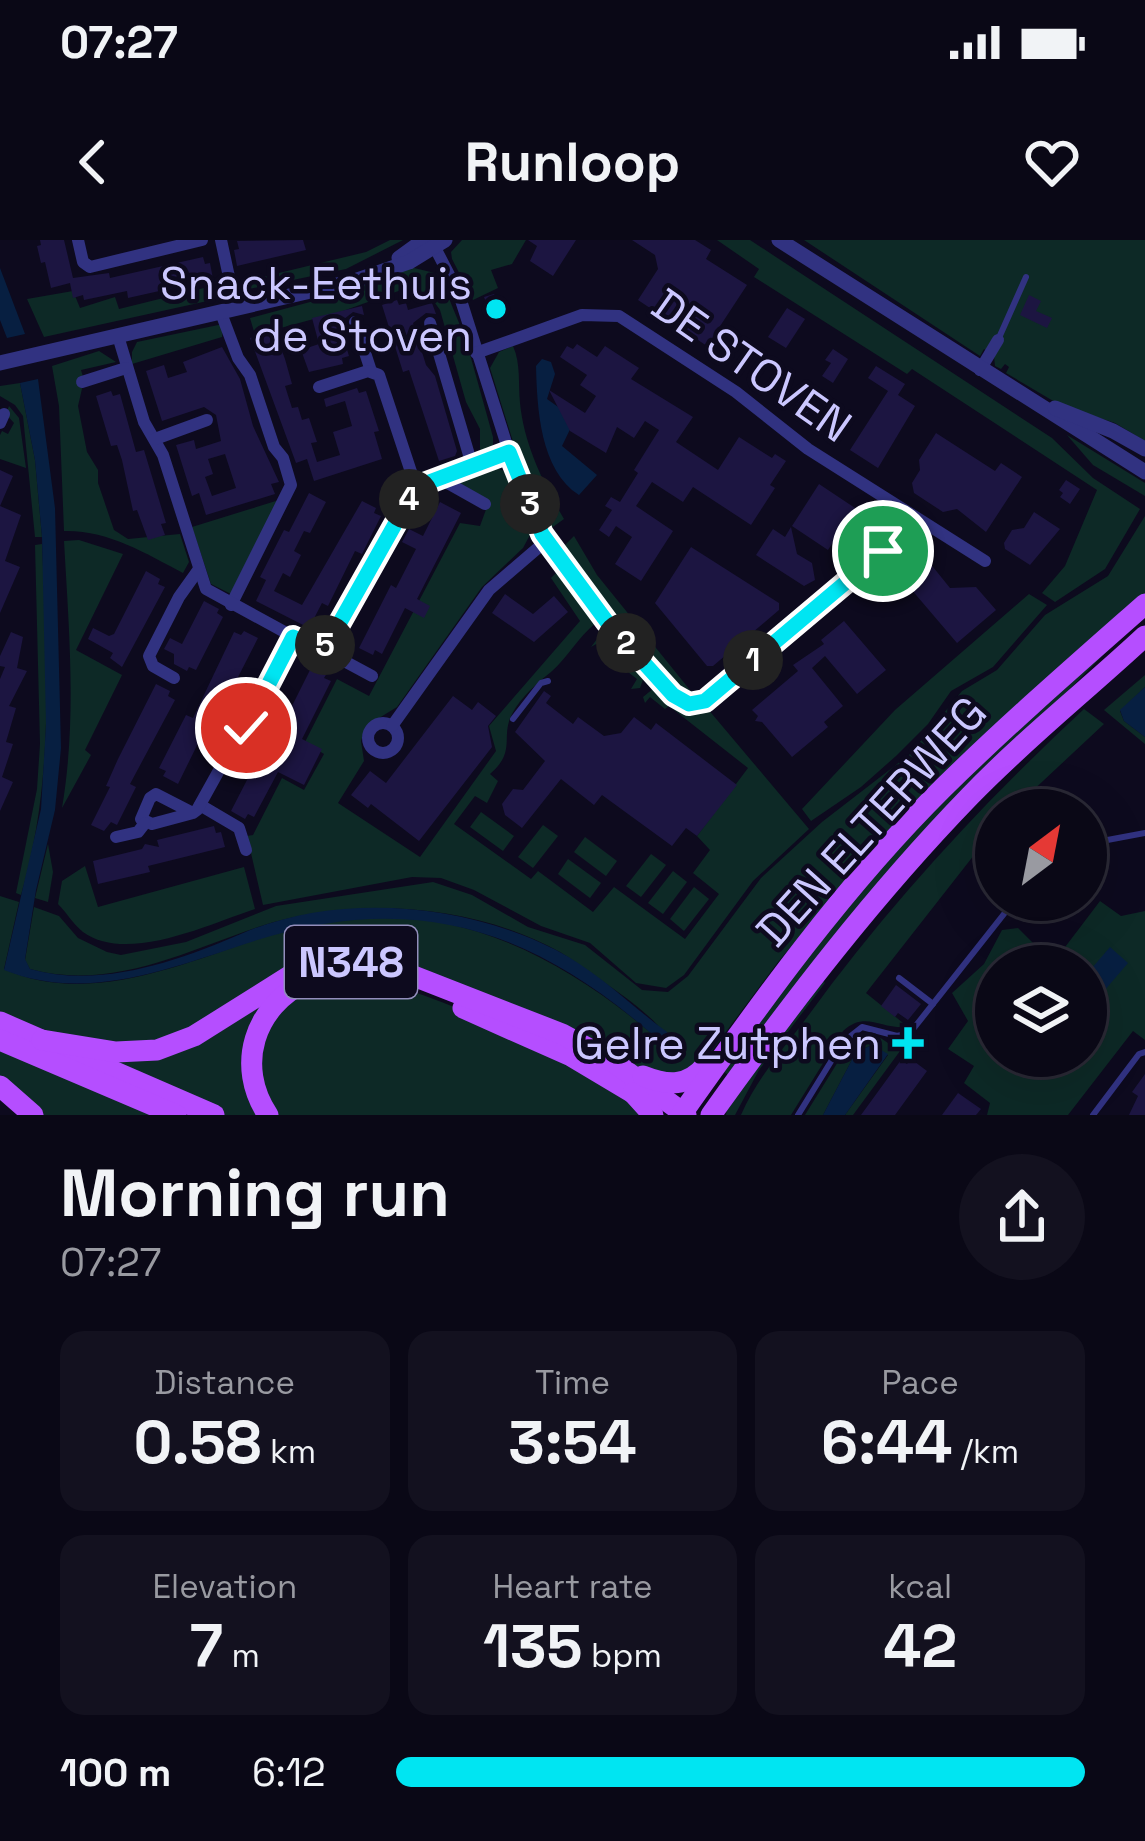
<!DOCTYPE html>
<style>
:root{--surface:#0a0816;--page:#13111f;--text:#f1f3f6;--muted:#999aa1;--line:#2a2935;--accent:#00e5f2}
body{margin:0;font-family:"Space Grotesk",sans-serif;background:var(--page);color:var(--text);height:100vh;display:flex;flex-direction:column;font-size:45px;white-space:nowrap}
*{box-sizing:border-box;margin:0}
p{font-size:39px;color:var(--muted)}
.icon{flex:none;width:66px;height:66px;fill:none;stroke:currentColor;stroke-width:2;stroke-linecap:round;stroke-linejoin:round}
.map{position:relative;height:875px;overflow:hidden}
.sheet{display:flex;flex-direction:column;background:var(--surface);flex:1}
.sheet>*{flex:none}
.needle{width:78px;rotate:32deg}
.fabs{position:absolute;left:975px;top:549px;display:grid;gap:24px}
.fabs a{display:grid;place-items:center;width:132px;height:132px;border-radius:50%;background:var(--surface);box-shadow:0 12px 48px #0002,0 0 0 3px var(--line);font-size:60px}
.pin{position:absolute;display:grid;place-items:center;width:102px;height:102px;color:#fff;margin:-51px;border:6px solid #fff;border-radius:50%;box-shadow:0 3px 12px #0007}
.km{position:absolute;width:60px;height:60px;margin:-30px;border-radius:50%;background:#222;color:#fff;font-size:33px;line-height:60px;text-align:center}
.round{display:grid;place-items:center;flex:none;width:126px;height:126px;border-radius:63px;background:var(--page)}
.overview{display:flex;align-items:center;justify-content:space-between;height:204px;padding:0 60px}
h1{font-size:66px;font-weight:700;line-height:90px}
.figures{display:grid;grid-template-columns:repeat(3,1fr);gap:18px;height:204px;padding:12px 60px}
.figures div{display:grid;align-content:center;border-radius:24px;background:var(--page);text-align:center}
.figures b{font-size:60px;font-weight:700}
.figures small{font-size:33px;font-weight:400}
.figures p{font-size:33px}
ul{padding:0 60px;list-style:none;font-size:39px}
li{display:grid;grid-template-columns:192px 144px 1fr;align-items:center;height:90px}
li i{height:30px;border-radius:15px;background:var(--accent)}
.status{display:flex;justify-content:space-between;align-items:center;height:84px;padding:0 60px;background:var(--surface);direction:ltr}
.status svg{height:33px;fill:currentColor}
header{display:flex;justify-content:space-between;align-items:center;height:156px;padding:0 60px;background:var(--surface);font-size:54px;font-weight:700}
.map>svg:first-child{display:block}
</style>
<div class="status"><b>07:27</b><svg viewBox="0 0 49 12"><path d="M0 12V9h3v3zM5 12V6h3v6zM10 12V3h3v9zM15 12V0h3v12zM26 1h20v11H26zM47 4h2v5h-2z"/></svg></div>
<header><svg class="icon" aria-label="back" viewBox="0 0 24 24"><path d="M15 5l-7 7 7 7"/></svg>Runloop<svg class="icon" aria-label="heart" viewBox="0 0 24 24"><path d="M12 20l-8-8c-3-5 5-10 8-4 3-6 11-1 8 4z"/></svg></header>
<div class="map">
<svg width="1145" height="875" viewBox="0 0 1145 875">
<rect width="100%" height="100%" fill="#0d0a1e"/>
<g fill="#0d2926" fill-rule="evenodd">
<polygon points="390,0 403,0 346,29 239,51 237,43 366,12"/>
<polygon points="462,0 526,0 512,24 491,30 498,48 473,60 452,19 451,12"/>
<polygon points="717,0 750,0 1052,198 1093,238 1140,269 1105,329 1055,362 1042,353 1065,326 1097,250 912,129 907,134 754,37 759,29"/>
<polygon points="804,0 1145,0 1145,201 1115,183 1060,165 1006,133 1009,127 1005,124 1001,129 995,126 994,116 984,109 980,116"/>
<polygon points="410,27 439,34 466,100 493,197 493,205 480,214 480,189 466,162 440,70 430,56 404,49 343,71 255,95 250,78 340,54"/>
<polygon points="208,47 212,60 44,97 27,59 73,51 80,68 115,57 119,69"/>
<polygon points="223,84 222,97 132,124 132,112 137,102"/>
<path d="M513,106C521,124 518,144 520,163C524,204 543,243 564,279L550,289L525,240L490,128L499,112Z"/>
<path d="M99,111L116,122L81,130L84,140L78,166L87,212L98,230V243L114,290L128,299L180,294L189,322L183,333C145,313 108,290 64,291L59,166L52,126Z"/>
<polygon points="20,143 35,220 42,297 35,297 23,176 15,165 0,156 0,146"/>
<polygon points="9,166 19,178 26,228 0,219 0,195 2,191 8,194 14,183 6,174"/>
<polygon points="1067,195 1145,243 1145,256 1093,225"/>
<path d="M488,225L504,231L531,293L523,308L482,347L397,467L366,486L361,501L364,521L338,563L420,617L496,511L489,486L580,381L551,338L559,330L596,383C577,398 569,416 551,432C537,443 521,457 512,474C500,497 517,511 490,534L498,541L487,563L475,556L454,584L531,639L538,631L593,672L614,647L685,699L719,654L693,633L710,610L697,596L748,528L669,466L665,469L650,457L645,463L643,457L654,448L680,469L707,468L809,589L753,641L684,735L666,748L636,743L590,703L541,686L474,650L441,638L412,637L263,665L247,596L253,595L282,538L304,550L324,514L305,502L337,439L369,456L460,283L480,286L488,264L450,240Z"/>
<polygon points="279,260 231,354 211,344 192,287"/>
<path d="M1145,276V354L843,645L778,722L705,820L671,840L346,715L148,806L64,797L0,773V656L19,662L4,729C93,769 193,719 279,692C434,645 560,711 673,812C672,789 624,756 605,743C590,733 575,721 560,712C472,663 352,656 258,687C184,712 110,751 30,729L25,720L34,667L59,676L78,698L107,712L121,715L186,702L276,666L433,642L472,655L528,687L585,705L642,750L668,752L688,736L761,638L822,582L910,514L962,451L997,430L1045,375L1108,336Z"/>
<polygon points="574,296 597,335 694,455 677,451 570,325 561,309"/>
<path d="M79,300L123,314L76,410L122,435L85,510L91,515L62,568C77,479 69,391 64,301Z"/>
<path d="M42,304C47,421 55,540 21,655L16,653L37,549L40,504L35,305Z"/>
<polygon points="1029,354 1047,365 993,427 951,451 928,484 896,516 861,547 811,581 802,569 895,470"/>
<polygon points="610,394 645,434 640,448 631,449 637,439 619,425 621,421 598,403 591,407 600,395"/>
<polygon points="1114,404 1063,456 731,837 724,832 796,729 913,586"/>
<polygon points="1145,435 1145,447 1120,471 1124,481 1145,497 1145,504 1104,470"/>
<path d="M1084,469L1104,484L1012,570H996V587L866,753L908,787C881,790 866,770 843,791L791,875H741C757,838 784,808 808,776C890,663 982,564 1084,469Z"/>
<polygon points="481,572 514,596 503,611 470,587"/>
<polygon points="543,585 558,596 533,628 518,617"/>
<polygon points="585,597 617,621 606,636 574,612"/>
<polygon points="48,604 53,632 48,662 35,658"/>
<polygon points="651,614 666,625 641,657 626,646"/>
<polygon points="568,619 601,643 590,658 558,634"/>
<path d="M85,626L98,667L244,627L255,669C209,684 127,724 83,692C73,684 67,673 58,664L62,641Z"/>
<polygon points="673,631 687,642 663,674 648,663"/>
<polygon points="694,647 709,659 684,691 670,679"/>
<path d="M1100,661L1121,676L1145,671V800L1133,791L1068,875H987L990,863L964,843L974,826L948,809L968,781L952,753L984,724L1002,690L1018,688L1053,723ZM996,726H1086V816H996Z"/>
<path d="M342,737C403,737 523,796 578,827C603,840 625,859 648,875H274L260,849L265,784L315,742Z"/>
<polygon points="822,740 825,743 759,830 735,875 726,875 727,867"/>
<path d="M265,754L254,786L262,875H223L95,819C174,824 209,808 265,754Z"/>
<polygon points="862,796 879,797 900,811 853,875 845,875 888,815 872,805 856,812 823,875 805,875 849,804"/>
<polygon points="0,803 166,875 38,875 0,842"/>
</g>
<g fill="#071f41">
<polygon points="0,28 25,94 7,98 0,80"/>
<path d="M542,119L551,122L555,134L547,159L575,179L562,206L597,235L579,255C540,230 537,168 536,126Z"/>
<path d="M38,139L55,268L61,508L55,570L36,650L25,719L30,729C101,749 178,721 243,693C339,652 464,663 556,710C597,731 630,765 667,792L673,813C542,692 420,645 245,704C166,730 85,762 4,730L41,569L46,485L42,297L35,220L20,143Z"/>
<polygon points="1145,447 1145,497 1124,481 1120,470"/>
<polygon points="1110,707 1128,723 1086,772 1086,735"/>
<polygon points="872,805 888,814 845,875 823,875 856,812"/>
</g>
<g fill="#1c1541" fill-rule="evenodd">
<polygon points="40,0 64,0 73,38 109,33 110,38 203,17 205,24 210,23 213,39 128,58 127,51 84,60 83,55 73,58 70,43 51,48 45,22 41,23 37,6 41,5"/>
<polygon points="303,0 306,10 237,26 234,10 239,9 237,1"/>
<polygon points="528,0 576,0 553,36 530,21 537,6"/>
<polygon points="632,0 695,0 711,10 706,19 747,45 707,106 638,60 658,29 655,15"/>
<polygon points="494,54 507,77 493,81 484,57"/>
<polygon points="1029,55 1041,61 1036,71 1052,78 1047,88 1020,75"/>
<polygon points="397,60 399,65 406,63 408,70 432,63 436,74 426,73 413,83 426,125 435,136 457,211 455,216 439,221 409,130 403,132 382,65"/>
<polygon points="362,66 364,75 353,72 339,83 349,116 342,118 343,124 309,132 301,110 319,104 312,78"/>
<polygon points="787,68 805,79 786,108 768,97"/>
<polygon points="268,92 272,105 279,103 285,119 292,144 285,146 292,168 298,167 302,180 309,178 317,202 311,203 317,222 340,215 333,192 352,186 345,161 326,167 324,159 357,148 359,153 366,151 379,191 374,192 382,219 314,241 307,219 296,223 250,98"/>
<polygon points="577,104 597,117 605,106 639,128 631,139 693,177 676,202 718,230 739,197 772,218 775,214 786,221 770,245 775,248 751,285 693,247 683,262 652,242 636,266 673,291 641,341 615,324 632,297 616,286 609,297 599,290 612,270 605,266 611,257 620,262 638,233 634,230 659,190 645,181 634,198 617,187 606,213 570,191 549,150 585,173 596,156 580,145 587,135 560,117 567,106 573,109"/>
<path d="M222,107L240,139L253,186L279,242L271,244L275,254L206,275L199,253L192,256L176,205L194,200L196,209L221,201L216,175L204,167L162,181L146,131L164,125L168,138L187,132L183,122ZM225,214L236,248L212,256L205,237L213,234L208,219Z"/>
<polygon points="833,109 848,119 833,143 822,136 831,123 825,120"/>
<polygon points="876,126 905,144 898,155 915,166 878,228 850,210 888,151 868,138"/>
<polygon points="810,143 821,151 805,176 794,169"/>
<polygon points="111,151 113,156 120,154 136,212 144,210 166,283 161,284 165,295 148,300 137,270 133,271 122,220 117,205 111,206 96,156"/>
<polygon points="936,193 995,231 1001,223 1022,237 986,292 957,269 943,272 914,253 912,243 920,230 919,220"/>
<polygon points="0,230 13,236 0,266 21,275 5,321 20,327 0,373"/>
<polygon points="1066,240 1080,249 1070,264 1060,257 1063,253 1059,250"/>
<polygon points="819,244 855,268 828,310 792,286"/>
<polygon points="309,253 326,262 310,293 304,291 294,311 301,315 290,337 283,333 274,351 302,365 362,261 376,268 374,273 381,276 362,314 355,311 328,366 322,363 309,388 256,361 266,340 260,337 284,290 289,292"/>
<polygon points="440,262 461,273 417,359 430,366 424,378 405,368 382,414 375,410 373,415 359,408 391,345 396,348 416,309 402,302 409,289 423,296"/>
<polygon points="1034,272 1060,289 1030,325 1005,309 1004,303 1012,290 1024,288"/>
<polygon points="791,287 797,314 812,323 815,340 804,346 756,315 773,289 785,297"/>
<polygon points="691,307 779,363 779,370 713,426 707,426 655,363"/>
<polygon points="929,322 950,348 976,347 996,370 957,403 905,342"/>
<polygon points="146,331 160,339 158,344 165,347 122,427 110,418 113,413 88,399 93,388 109,396 114,394"/>
<polygon points="505,354 533,374 554,356 568,372 534,402 492,373"/>
<polygon points="204,361 219,369 217,373 223,377 196,430 189,427 187,431 174,424 174,414 164,409 170,398 182,404"/>
<polygon points="844,381 886,430 857,454 825,416 812,428 843,466 824,482 828,487 792,517 762,482 755,481 758,476 752,470 798,431 793,425 824,404 821,400"/>
<polygon points="244,391 258,398 236,441 251,449 238,473 224,465 218,476 213,473 178,544 163,536 166,531 159,528 186,475 193,478 234,392 241,395"/>
<polygon points="11,392 23,397 17,428 27,431 9,466 16,468 6,502 13,504 2,537 13,542 0,571 0,439 5,427 0,426 0,416"/>
<polygon points="312,426 327,433 324,438 331,441 302,499 322,509 304,545 278,532 254,577 248,574 245,579 231,571 263,509 269,512"/>
<polygon points="156,444 170,451 168,456 175,460 130,544 136,547 117,585 111,582 104,591 91,585 110,547 106,546 118,519"/>
<polygon points="544,451 551,456 546,463 573,484 578,477 604,496 621,493 634,477 651,490 656,483 737,545 697,596 686,588 672,606 602,555 594,565 561,539 522,588 505,575 502,564 513,549 523,550 545,521 515,492"/>
<polygon points="453,456 472,470 478,462 496,476 488,486 492,507 419,601 371,564 368,568 351,555 370,531 386,543"/>
<polygon points="214,586 216,593 221,592 225,607 148,626 150,632 98,644 93,621 142,609 145,604 159,607 157,600"/>
<polygon points="896,745 921,764 908,780 898,773 895,777 881,766"/>
<polygon points="911,819 927,831 895,875 861,875 901,820 907,824"/>
<polygon points="1145,834 1145,875 1129,875 1138,856 1132,852"/>
<polygon points="958,853 981,869 976,875 942,875"/>
</g>
<g fill="none" stroke-linecap="round" stroke-linejoin="round">
<g stroke="#313281" stroke-width="6">
<polyline points="998,100 1026,37"/>
<polyline points="513,479 541,443 548,441"/>
<polyline points="1086,604 1145,593"/>
<polyline points="899,738 933,764"/>
<polyline points="798,875 843,802 862,787 897,796 910,793 1015,660"/>
<polyline points="1093,875 1139,814 1145,812"/>
</g>
<g stroke="#313281" stroke-width="12">
<polyline points="78,0 83,22 90,27 202,0"/>
<polyline points="221,0 236,69"/>
<polyline points="431,0 459,54 509,212 542,294 607,382 680,461 689,464 705,461 883,311 910,274"/>
<polyline points="221,73 238,118 250,135 274,207 283,218 291,245 231,365"/>
<polyline points="355,82 371,131"/>
<polyline points="430,83 472,225"/>
<polyline points="118,96 144,182 163,215 206,349 312,407 323,407 330,400 416,247 509,212"/>
<polyline points="476,113 582,75 619,76 736,152 808,209 985,321"/>
<polyline points="980,130 998,100"/>
<polyline points="82,142 126,128"/>
<polyline points="319,147 368,131 379,135 416,247"/>
<polyline points="0,183 4,174"/>
<polyline points="155,199 207,180"/>
<polyline points="437,237 485,264"/>
<polyline points="320,408 372,436"/>
<polyline points="174,438 153,426 149,416 179,357 199,329"/>
<circle cx="383" cy="498" r="15"/>
<polyline points="392,486 489,350 546,301"/>
<polyline points="200,565 239,588 246,610"/>
<polyline points="193,573 152,584 141,579 150,558 156,554 193,573 197,570 293,397"/>
<polyline points="116,597 138,592 145,583"/>
</g>
<g stroke="#313281" stroke-width="15">
<polyline points="779,0 1145,232"/>
<polyline points="399,18 424,0"/>
<polyline points="0,123 354,41 409,22 445,0"/>
<polyline points="1055,168 1113,191 1145,209"/>
</g>
<g stroke="#b54eff" stroke-width="21">
<polyline points="463,768 571,816 633,853"/>
<polyline points="0,782 214,875"/>
<polyline points="0,800 176,875"/>
<polyline points="42,800 116,812 157,810 194,796 296,732 335,722 363,723 411,735 562,794 615,823 686,875"/>
<path d="M643,836C668,846 688,847 706,825"/>
<polyline points="0,846 33,875"/>
<polyline points="633,853 653,875"/>
<path d="M268,875C235,826 254,766 307,741"/>
<path d="M681,875C761,762 844,646 943,548C1008,484 1077,424 1145,364"/>
<path d="M711,875C792,762 874,655 970,556C1025,499 1087,450 1145,396"/>
</g>
</g>
<g fill="none" stroke-linecap="round" stroke-linejoin="round">
<defs>
<polyline id="route" points="246,488 293,397 316,408 330,400 416,247 509,212 542,294 607,382 673,455 689,464 705,461 883,311"/>
</defs>
<use href="#route" stroke="#fff" stroke-width="24"/>
<use href="#route" stroke="#00e5f2" stroke-width="15"/>
</g>
<g fill="#00e5f2" stroke="#0d0a1e" stroke-width="4.5">
<circle cx="496" cy="69" r="12"/>
<path d="M902 785h12v12h12v12h-12v12h-12v-12h-12v-12h12z"/>
</g>
<g text-anchor="middle" stroke-width="9" stroke-linejoin="round" paint-order="stroke">
<rect fill="#0d0a1e" stroke="#928ebc" stroke-width="3" x="285" y="686" width="132" height="72" rx="9"/>
<g font-size="42" font-weight="bold" fill="#cbc7ff">
<text x="351" y="737">N348</text>
</g>
<g font-size="45" fill="#cbc7ff" stroke="#0d0a1e" text-anchor="end">
<text x="472" y="59">Snack-Eethuis<tspan x="472" dy="52">de Stoven</tspan></text>
<text x="881" y="819">Gelre Zutphen</text>
</g>
<g font-size="45" fill="#cbc7ff" stroke="#0d0a1e">
<text transform="translate(752 125) rotate(35)" y="16">DE STOVEN</text>
<text transform="translate(871 581) rotate(-48)" y="16">DEN ELTERWEG</text>
</g>
</g>
</svg>
<div class="fabs">
<a><svg class="needle" viewBox="-14 -14 28 28"><path d="M0-13l5 13h-10z" fill="#e53935"/><path d="M0 13l5-13h-10z" fill="#999aa1"/></svg></a>
<a><svg class="icon" aria-label="layers" viewBox="0 0 24 24"><path d="M12 4l9 5-9 5-9-5zM3 14l9 5 9-5"/></svg></a>
</div>
<div class="pin" style="left:883px;top:311px;background:#1e9e55"><svg class="icon" aria-label="arrive" viewBox="0 0 24 24"><path d="M6 21V4h12l-3 4 3 4H6"/></svg></div>
<div class="pin" style="left:246px;top:488px;background:#d93025"><svg class="icon" aria-label="check" viewBox="0 0 24 24"><path d="M5 12l5 5 9-10"/></svg></div>
<b class="km" style="left:753px;top:420px">1</b>
<b class="km" style="left:626px;top:403px">2</b>
<b class="km" style="left:530px;top:264px">3</b>
<b class="km" style="left:409px;top:259px">4</b>
<b class="km" style="left:325px;top:405px">5</b>
</div>
<section class="sheet">
<div class="overview"><div><h1>Morning run</h1><p>07:27</p></div><a class="round"><svg class="icon" aria-label="share" viewBox="0 0 24 24"><path d="M12 15V3M7 8l5-5 5 5M5 13v7h14v-7"/></svg></a></div>
<div class="figures">
<div><p>Distance</p><b>0.58<small> km</small></b></div>
<div><p>Time</p><b>3:54</b></div>
<div><p>Pace</p><b>6:44<small> /km</small></b></div>
</div>
<div class="figures">
<div><p>Elevation</p><b>7<small> m</small></b></div>
<div><p>Heart rate</p><b>135<small> bpm</small></b></div>
<div><p>kcal</p><b>42</b></div>
</div>
<ul>
<li><b>100 m</b>6:12<i style="width:100%"></i></li>
</ul>
</section>
